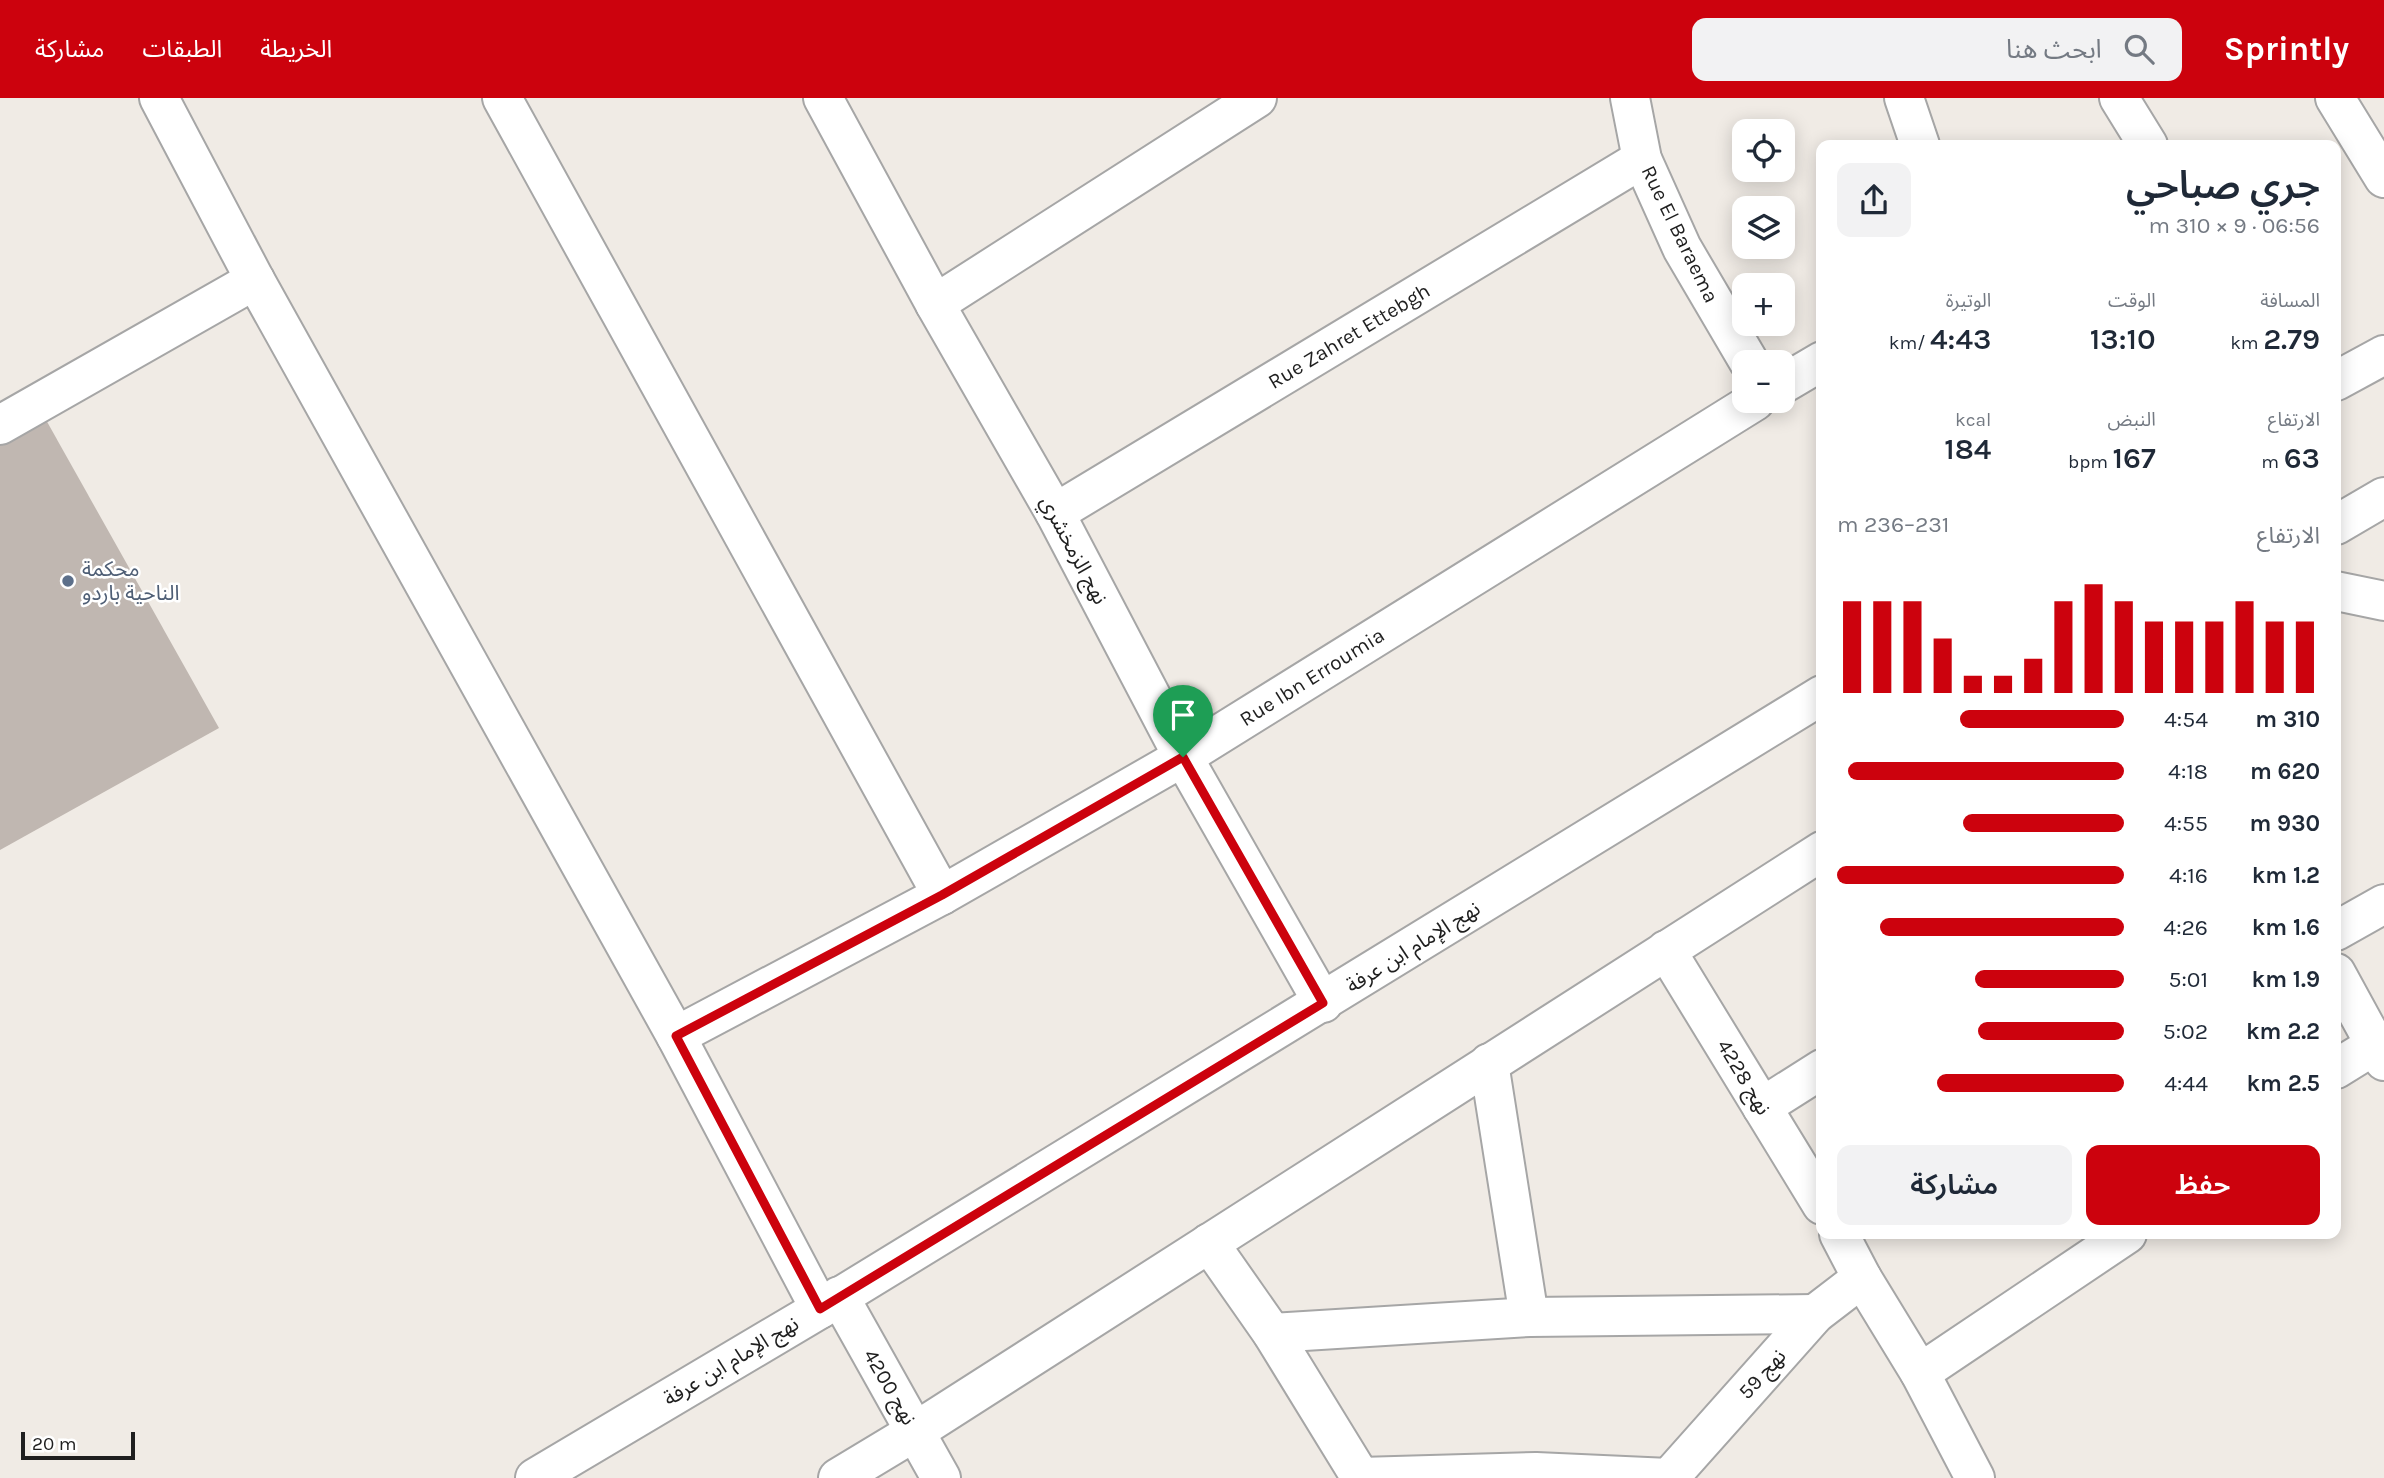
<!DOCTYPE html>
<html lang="ar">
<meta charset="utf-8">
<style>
:root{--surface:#fff;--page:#f2f2f3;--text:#1f2937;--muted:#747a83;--accent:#cc020d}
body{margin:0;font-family:Karla,"Noto Sans Arabic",sans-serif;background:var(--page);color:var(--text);direction:rtl;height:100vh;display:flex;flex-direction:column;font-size:26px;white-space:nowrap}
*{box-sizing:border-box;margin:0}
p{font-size:23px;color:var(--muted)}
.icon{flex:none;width:38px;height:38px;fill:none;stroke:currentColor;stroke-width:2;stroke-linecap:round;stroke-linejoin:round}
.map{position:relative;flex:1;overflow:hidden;direction:ltr}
.drawer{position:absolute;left:1816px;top:42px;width:525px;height:1099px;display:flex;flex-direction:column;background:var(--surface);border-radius:14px;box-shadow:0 4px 18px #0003;direction:rtl}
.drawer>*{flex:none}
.controls{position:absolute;left:1732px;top:21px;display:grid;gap:14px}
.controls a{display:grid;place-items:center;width:63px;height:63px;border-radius:14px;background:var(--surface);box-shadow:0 4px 18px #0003;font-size:35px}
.scale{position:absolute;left:21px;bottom:18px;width:114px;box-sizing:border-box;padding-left:7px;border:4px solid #1f1f1f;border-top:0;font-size:19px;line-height:24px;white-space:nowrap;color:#1f1f1f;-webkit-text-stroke:5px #fff;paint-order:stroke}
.pin{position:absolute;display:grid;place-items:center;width:60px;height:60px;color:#fff;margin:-72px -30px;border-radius:50% 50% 50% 0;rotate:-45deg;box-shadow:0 0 7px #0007}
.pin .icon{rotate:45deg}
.round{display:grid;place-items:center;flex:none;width:74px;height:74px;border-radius:14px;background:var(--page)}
.headline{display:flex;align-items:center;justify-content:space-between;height:119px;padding:0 21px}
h1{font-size:38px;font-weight:600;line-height:52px}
.stats{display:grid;grid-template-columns:repeat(3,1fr);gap:10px;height:119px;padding:7px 21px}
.stats div{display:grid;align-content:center}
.stats b{font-size:30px;font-weight:600}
.stats small{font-size:19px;font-weight:400}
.stats p{font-size:19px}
.chart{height:196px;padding:14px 21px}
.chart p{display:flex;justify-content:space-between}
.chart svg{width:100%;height:126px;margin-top:7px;stroke:var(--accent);stroke-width:6}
.button{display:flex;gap:14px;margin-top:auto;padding:14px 21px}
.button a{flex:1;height:80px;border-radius:14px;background:var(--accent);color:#fff;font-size:28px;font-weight:600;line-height:80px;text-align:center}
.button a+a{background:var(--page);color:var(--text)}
ul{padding:0 21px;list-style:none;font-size:23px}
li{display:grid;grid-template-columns:112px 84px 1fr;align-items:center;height:52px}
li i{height:18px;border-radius:9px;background:var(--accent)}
header{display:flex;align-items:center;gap:42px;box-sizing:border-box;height:98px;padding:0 35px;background:var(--accent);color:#fff}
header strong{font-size:33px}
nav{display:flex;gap:38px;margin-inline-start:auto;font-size:24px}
.search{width:490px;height:63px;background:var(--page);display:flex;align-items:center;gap:18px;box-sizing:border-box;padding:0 24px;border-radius:14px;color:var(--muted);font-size:26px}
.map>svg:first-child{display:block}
</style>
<header>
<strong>Sprintly</strong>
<div class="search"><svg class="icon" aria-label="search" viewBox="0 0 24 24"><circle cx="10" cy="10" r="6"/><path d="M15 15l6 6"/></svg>ابحث هنا</div>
<nav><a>الخريطة</a><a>الطبقات</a><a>مشاركة</a></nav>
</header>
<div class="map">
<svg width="2384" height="1380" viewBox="0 0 2384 1380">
<rect width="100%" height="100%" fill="#f0ebe5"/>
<polygon fill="#c0b7b1" points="41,313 219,630 0,752 0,337"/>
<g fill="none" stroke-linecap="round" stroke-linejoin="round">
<defs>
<g id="minor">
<polyline points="159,0 255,182 676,938 820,1211"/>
<polyline points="502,0 942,797"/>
<polyline points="823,0 935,206 1055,415 1183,659 1323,905"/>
<polyline points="1630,0 1642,61 1682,150 1749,264"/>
<polyline points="1904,0 1920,47"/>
<polyline points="2119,0 2148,47"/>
<polyline points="2335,0 2384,80"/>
<polyline points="935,206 1257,0"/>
<polyline points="2336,283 2384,257"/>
<polyline points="1783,286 1822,263"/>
<polyline points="0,327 255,182"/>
<polyline points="1055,415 1642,61"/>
<polyline points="2336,427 2384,399"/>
<polyline points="2336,493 2384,503"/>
<polyline points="2336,833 2384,806"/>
<polyline points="1666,852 1822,1107"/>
<polyline points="2336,875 2384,963"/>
<polyline points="676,938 942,797 1183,659 1755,303"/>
<polyline points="1489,965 1529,1219"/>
<polyline points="2336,971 2375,947"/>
<polyline points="1762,1009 1822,971"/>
<polyline points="1839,1136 1862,1180 1920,1275 1975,1380"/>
<polyline points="1209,1145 1272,1235 1361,1380"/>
<polyline points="839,1198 941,1380"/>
<polyline points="1272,1235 1529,1219 1815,1216"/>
<polyline points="1920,1275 2127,1136"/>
<polyline points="1360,1379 1536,1374 1669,1380 1815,1216 1862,1180"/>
<polyline points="535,1380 820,1211 1822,597"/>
<polyline points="838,1380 916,1333 1822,753"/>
</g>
</defs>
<use href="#minor" stroke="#a6a6a6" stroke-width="42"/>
<use href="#minor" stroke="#fff" stroke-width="38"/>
</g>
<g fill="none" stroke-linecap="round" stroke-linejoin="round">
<defs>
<polygon id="route" points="1183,659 1323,905 820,1211 676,938 942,797"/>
</defs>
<use href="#route" stroke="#fff" stroke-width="14"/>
<use href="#route" stroke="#cc020d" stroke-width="9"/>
</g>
<circle fill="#5c6f8a" stroke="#fff" stroke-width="2.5" cx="68" cy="483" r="7"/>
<g text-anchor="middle" stroke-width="5" stroke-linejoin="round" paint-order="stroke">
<g font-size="21" fill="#1f1f1f" stroke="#fff">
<text transform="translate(1680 136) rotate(64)" y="7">Rue El Baraema</text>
<text transform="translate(1349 238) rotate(-31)" y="7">Rue Zahret Ettebgh</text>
<text transform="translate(1074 452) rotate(62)" y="7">نهج الزمخشري</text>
<text transform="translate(1312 579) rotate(-32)" y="7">Rue Ibn Erroumia</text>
<text transform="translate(1413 849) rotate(-32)" y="7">نهج الإمام ابن عرفة</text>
<text transform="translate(1744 979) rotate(59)" y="7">نهج 4228</text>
<text transform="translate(731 1263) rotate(-31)" y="7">نهج الإمام ابن عرفة</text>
<text transform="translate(1762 1276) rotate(-48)" y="7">نهج 59</text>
<text transform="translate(890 1289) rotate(60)" y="7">نهج 4200</text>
</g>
<g font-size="21" fill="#4e5e75" stroke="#fff" text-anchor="start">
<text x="82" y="478">محكمة<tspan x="82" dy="24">الناحية باردو</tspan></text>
</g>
</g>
</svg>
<div class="controls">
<a><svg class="icon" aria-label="locate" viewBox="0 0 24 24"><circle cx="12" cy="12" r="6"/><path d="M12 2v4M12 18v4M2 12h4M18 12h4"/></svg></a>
<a><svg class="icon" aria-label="layers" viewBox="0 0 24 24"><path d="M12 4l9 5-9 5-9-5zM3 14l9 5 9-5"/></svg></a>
<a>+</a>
<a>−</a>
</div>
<div class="scale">20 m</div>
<div class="pin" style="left:1183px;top:659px;background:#1e9e55"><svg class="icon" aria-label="arrive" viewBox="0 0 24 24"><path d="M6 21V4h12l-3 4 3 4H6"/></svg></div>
<section class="drawer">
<div class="headline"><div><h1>جري صباحي</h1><p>06:56 · 9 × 310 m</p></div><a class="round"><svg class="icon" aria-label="share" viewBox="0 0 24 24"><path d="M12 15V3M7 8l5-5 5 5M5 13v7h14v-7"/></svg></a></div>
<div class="stats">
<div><p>المسافة</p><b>2.79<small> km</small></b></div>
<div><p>الوقت</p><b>13:10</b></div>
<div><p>الوتيرة</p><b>4:43<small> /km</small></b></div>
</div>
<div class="stats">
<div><p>الارتفاع</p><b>63<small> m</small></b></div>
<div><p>النبض</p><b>167<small> bpm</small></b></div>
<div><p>kcal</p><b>184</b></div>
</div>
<div class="chart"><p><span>الارتفاع</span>231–236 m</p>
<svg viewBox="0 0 160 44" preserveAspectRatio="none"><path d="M5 44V12M15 44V12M25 44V12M35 44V25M45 44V38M55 44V38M65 44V32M75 44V12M85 44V6M95 44V12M105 44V19M115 44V19M125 44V19M135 44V12M145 44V19M155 44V19"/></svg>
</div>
<ul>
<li><b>310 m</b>4:54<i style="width:57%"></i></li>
<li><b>620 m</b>4:18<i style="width:96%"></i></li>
<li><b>930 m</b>4:55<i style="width:56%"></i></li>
<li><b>1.2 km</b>4:16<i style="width:100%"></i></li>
<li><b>1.6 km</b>4:26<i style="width:85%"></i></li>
<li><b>1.9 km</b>5:01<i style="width:52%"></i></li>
<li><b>2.2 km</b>5:02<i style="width:51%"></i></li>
<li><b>2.5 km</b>4:44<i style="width:65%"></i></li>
</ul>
<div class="button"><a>حفظ</a><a>مشاركة</a></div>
</section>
</div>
